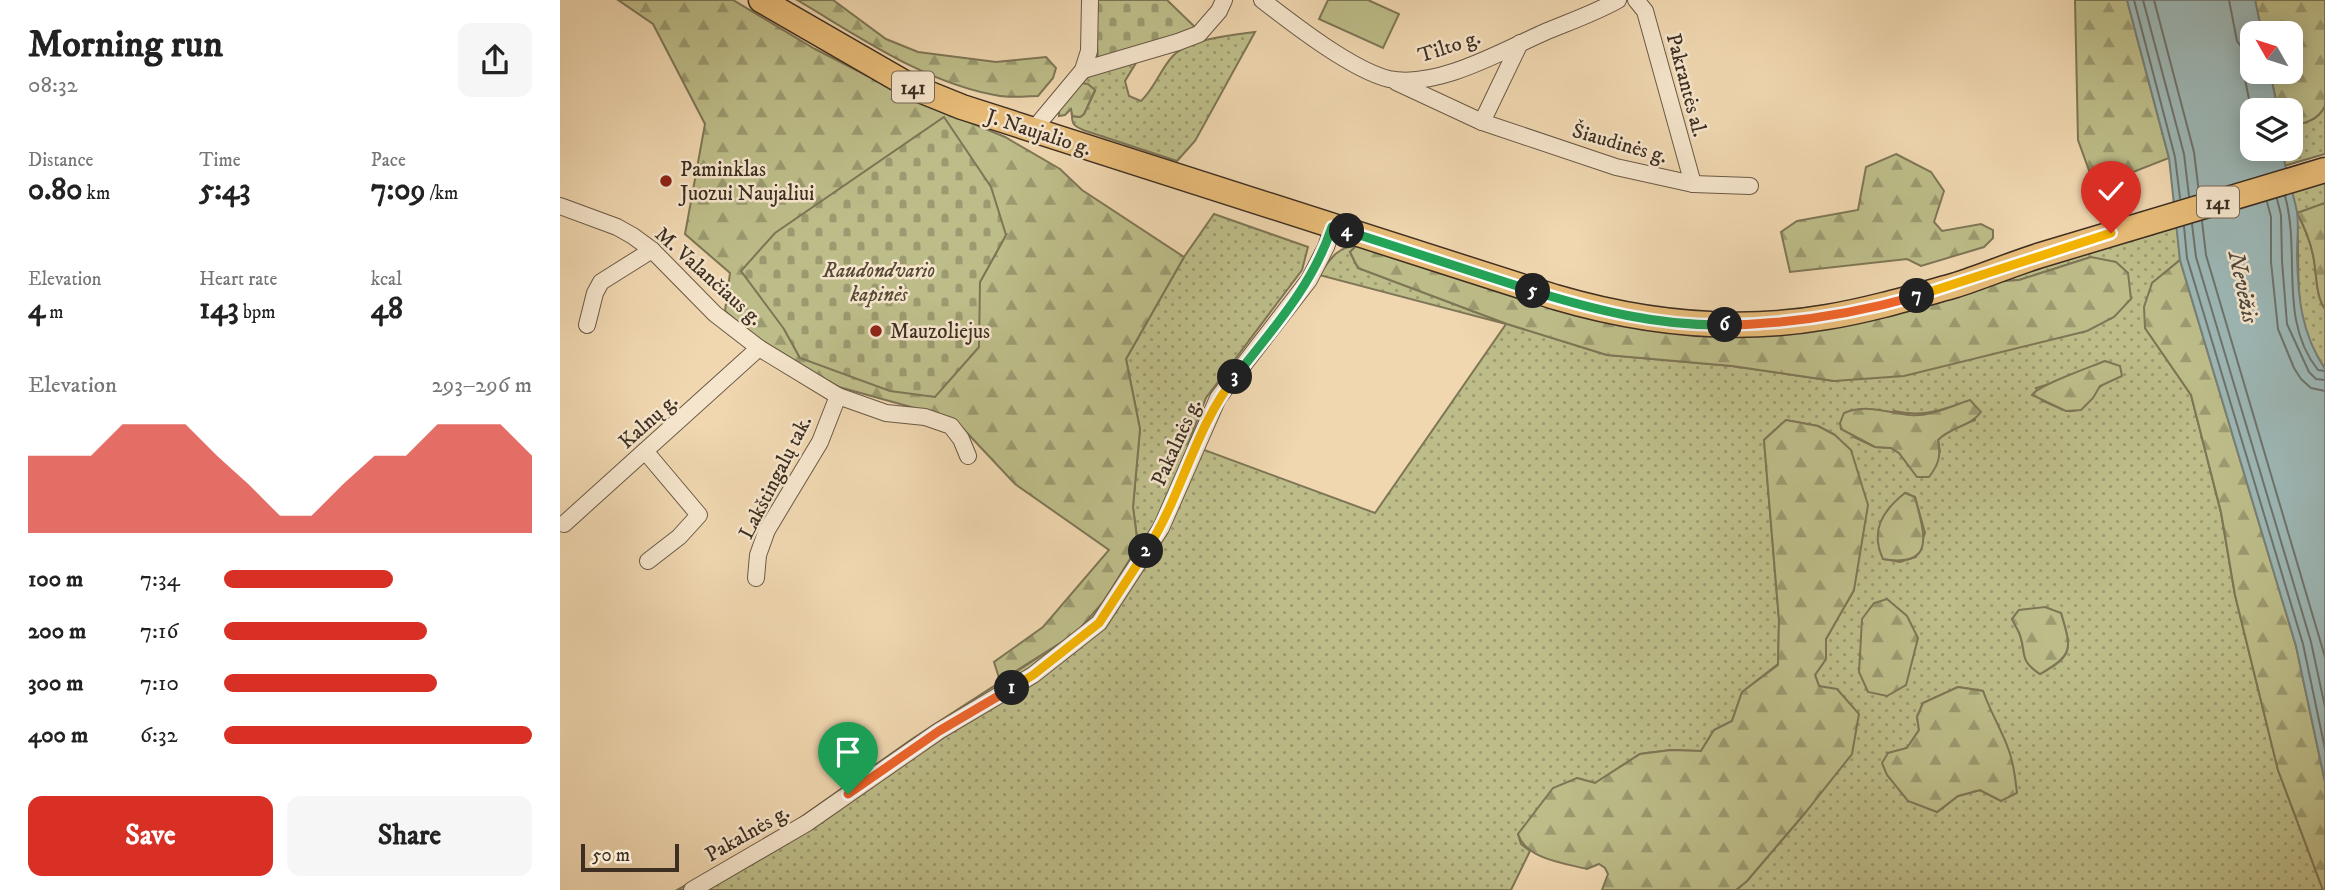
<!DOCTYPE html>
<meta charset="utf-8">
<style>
:root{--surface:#fff;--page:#f6f6f6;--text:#222;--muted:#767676;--accent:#d93025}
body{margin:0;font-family:"IM FELL DW Pica",serif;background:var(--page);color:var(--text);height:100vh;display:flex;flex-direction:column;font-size:26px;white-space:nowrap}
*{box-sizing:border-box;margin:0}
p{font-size:23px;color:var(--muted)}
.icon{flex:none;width:38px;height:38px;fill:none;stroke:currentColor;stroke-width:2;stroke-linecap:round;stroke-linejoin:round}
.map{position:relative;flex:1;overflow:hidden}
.side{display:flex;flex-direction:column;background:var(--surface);width:560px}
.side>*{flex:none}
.needle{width:46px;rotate:309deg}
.buttons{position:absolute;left:1680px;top:21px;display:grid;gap:14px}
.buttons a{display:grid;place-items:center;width:63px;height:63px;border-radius:14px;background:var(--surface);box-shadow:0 4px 18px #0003;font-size:35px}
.scale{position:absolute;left:21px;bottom:18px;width:98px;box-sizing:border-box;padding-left:7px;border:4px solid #3e2f22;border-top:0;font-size:19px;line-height:24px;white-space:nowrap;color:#3e2f22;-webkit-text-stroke:5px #f5e5cc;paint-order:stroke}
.pin{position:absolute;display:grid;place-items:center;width:60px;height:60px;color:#fff;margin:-72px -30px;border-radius:50% 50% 50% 0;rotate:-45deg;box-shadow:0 0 7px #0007}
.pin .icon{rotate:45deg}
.km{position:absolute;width:35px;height:35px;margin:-18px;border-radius:50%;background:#222;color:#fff;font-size:19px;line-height:35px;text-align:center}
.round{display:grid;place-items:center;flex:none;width:74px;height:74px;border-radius:14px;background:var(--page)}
.summary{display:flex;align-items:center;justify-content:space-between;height:119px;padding:0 28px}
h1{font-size:38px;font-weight:800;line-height:52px}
.metrics{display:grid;grid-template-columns:repeat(3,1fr);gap:10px;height:119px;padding:7px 28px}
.metrics div{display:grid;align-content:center}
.metrics b{font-size:30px;font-weight:800}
.metrics small{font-size:19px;font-weight:400}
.metrics p{font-size:19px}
.chart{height:196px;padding:14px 28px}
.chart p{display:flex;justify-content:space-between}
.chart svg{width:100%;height:126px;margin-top:7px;fill:var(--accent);opacity:.7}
.cta{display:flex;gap:14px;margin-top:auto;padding:14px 28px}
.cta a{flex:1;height:80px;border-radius:14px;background:var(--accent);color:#fff;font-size:28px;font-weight:800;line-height:80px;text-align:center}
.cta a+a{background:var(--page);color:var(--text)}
ul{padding:0 28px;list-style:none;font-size:23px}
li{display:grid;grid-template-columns:112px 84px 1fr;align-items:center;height:52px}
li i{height:18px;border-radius:9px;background:var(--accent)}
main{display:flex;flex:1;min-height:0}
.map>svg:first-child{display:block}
</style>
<main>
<section class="side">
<div class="summary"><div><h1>Morning run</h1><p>08:32</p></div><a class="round"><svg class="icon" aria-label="share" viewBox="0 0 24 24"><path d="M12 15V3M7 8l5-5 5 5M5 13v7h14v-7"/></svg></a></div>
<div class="metrics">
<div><p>Distance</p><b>0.80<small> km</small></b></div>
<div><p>Time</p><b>5:43</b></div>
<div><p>Pace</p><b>7:09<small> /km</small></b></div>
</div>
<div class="metrics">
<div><p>Elevation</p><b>4<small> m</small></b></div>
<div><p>Heart rate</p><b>143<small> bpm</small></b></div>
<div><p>kcal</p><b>48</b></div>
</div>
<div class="chart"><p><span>Elevation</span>293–296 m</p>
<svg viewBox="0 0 160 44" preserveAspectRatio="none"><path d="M0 44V17L10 17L20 17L30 6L40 6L50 6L60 17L70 27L80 38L90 38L100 27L110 17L120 17L130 6L140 6L150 6L160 17V44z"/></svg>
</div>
<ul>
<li><b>100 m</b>7:34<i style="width:55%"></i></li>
<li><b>200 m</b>7:16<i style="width:66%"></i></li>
<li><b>300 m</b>7:10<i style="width:69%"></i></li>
<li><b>400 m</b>6:32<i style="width:100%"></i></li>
</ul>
<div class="cta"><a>Save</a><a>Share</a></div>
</section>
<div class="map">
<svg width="1765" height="890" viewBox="0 0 1765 890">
<defs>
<pattern id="green-dots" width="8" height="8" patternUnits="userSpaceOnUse" patternTransform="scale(1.75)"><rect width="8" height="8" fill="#bdbd89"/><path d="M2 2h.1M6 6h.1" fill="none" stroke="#9b9a70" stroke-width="1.8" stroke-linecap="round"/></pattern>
<pattern id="forest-firs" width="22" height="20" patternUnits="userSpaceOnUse" patternTransform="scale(1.75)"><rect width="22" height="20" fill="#bdbd89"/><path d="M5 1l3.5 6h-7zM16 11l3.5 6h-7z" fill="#9b9a70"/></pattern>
<pattern id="cemetery-stones" width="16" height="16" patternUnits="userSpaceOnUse" patternTransform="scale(1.75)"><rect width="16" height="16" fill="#bdbd89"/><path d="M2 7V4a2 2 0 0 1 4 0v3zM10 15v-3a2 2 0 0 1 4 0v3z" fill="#9b9a70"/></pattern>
</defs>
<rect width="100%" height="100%" fill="#f0d7b0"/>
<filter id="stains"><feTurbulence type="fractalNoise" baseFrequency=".00286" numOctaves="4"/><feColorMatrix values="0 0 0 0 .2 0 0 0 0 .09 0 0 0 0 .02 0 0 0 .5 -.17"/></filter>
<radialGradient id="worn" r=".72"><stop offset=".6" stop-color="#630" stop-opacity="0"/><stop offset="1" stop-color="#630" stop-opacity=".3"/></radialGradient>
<g fill="url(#green-dots)" stroke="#7e7656" stroke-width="2" fill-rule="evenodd">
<path d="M695,32L635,141L617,161L523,130C515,126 512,125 512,116L520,117L524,114L535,91L521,83L532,74L579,58L565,81L569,96L581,101C595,88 600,70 612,57C628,39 672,35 695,32Z"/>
<path d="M1765,106V154L1724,166L1723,149H1731V126C1746,123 1758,120 1765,106Z"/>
<path d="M1765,183V203L1737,213C1744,226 1750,240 1753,255C1757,272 1755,295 1765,309V369C1756,354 1745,336 1742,319C1734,277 1743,234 1732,193Z"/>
<path d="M654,214L748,247L742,270L646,398L628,444L815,513L946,324L759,275C770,260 776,247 796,246L790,252L798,268L947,324L1047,355L1172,366L1274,381L1531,257L1459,280L1432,282L1617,227L1620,260L1592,283L1585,328L1631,395L1661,513L1675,595L1718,770L1763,890H1176L1187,881L1245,813L1259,686L1255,675L1266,659V639L1294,590L1275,435L1258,426L1226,420L1204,440L1219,620L1218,664L1182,692L1172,721L1154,730L1141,751L1111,750L1080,754L1035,783L1017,778L958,834L961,844L970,851L951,890H117L216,835L352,739L516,633L578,546L573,507L580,429L566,359L624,257ZM1561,376C1555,379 1547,381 1541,386C1529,395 1527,413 1508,411C1500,410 1490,403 1482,401L1476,388L1498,381ZM1410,401L1415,420L1387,430L1378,440L1380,452L1357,476L1339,453L1331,448L1315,447L1294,437L1334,411C1364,418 1382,409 1410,401ZM1345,493L1355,497L1365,533L1356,557L1340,562L1323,559L1327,511ZM1459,610L1501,613C1511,648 1515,655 1480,674C1460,661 1466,654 1460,635C1458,629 1455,624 1452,619ZM1398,687L1423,691L1430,711L1441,801L1420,790L1398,796L1377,812L1328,753L1347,748L1359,730L1357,717L1363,703Z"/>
</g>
<g fill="url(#forest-firs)" stroke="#7e7656" stroke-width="2" fill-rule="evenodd">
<path d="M58,0H173L255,49L351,98L445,137L500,169L522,190L624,257L566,359L580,429L573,507L578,546L544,601L516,633L440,681L434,662L483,627L549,550L455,484L394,419L279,387L210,349L165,311L170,273L125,234L145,124L93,24ZM446,235L420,282L240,358L224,329Z"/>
<path d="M237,0H273L326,39L358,52L436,62L486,57L496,68L493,78L478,96C466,96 452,98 440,96C366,84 300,37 237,0Z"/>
<polygon points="1515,0 1567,0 1609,158 1535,187 1518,140"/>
<path d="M1695,0H1765V106C1758,120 1746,123 1731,126V110H1718L1710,72H1731V33H1702Z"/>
<polygon points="521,83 528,84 535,90 524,114 520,117 512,116 511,109 505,115 499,116 499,109"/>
<polygon points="1336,154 1371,172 1384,191 1374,222 1382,231 1421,224 1433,230 1433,238 1424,247 1361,266 1347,259 1230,272 1221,232 1237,221 1298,210 1306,167"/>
<path d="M1765,203V309C1755,295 1757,272 1753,255C1750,240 1744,226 1737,213Z"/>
<polygon points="799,243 1095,329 1432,282 1459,280 1531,257 1556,262 1568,273 1571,299 1554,317 1527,331 1344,376 1274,381 1172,366 1047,355 947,324 798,268 790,252"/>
<polygon points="1620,260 1736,646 1765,782 1765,890 1763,890 1718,770 1675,595 1661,512 1631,395 1585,328 1584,307 1592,283"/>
<path d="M1545,361L1560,366L1562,376L1540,386L1533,398L1521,410L1506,411L1472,395C1478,385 1531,367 1545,361Z"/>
<path d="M1410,400L1421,412C1410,427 1392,426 1378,440C1381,456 1379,464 1369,477H1357L1339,453L1331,448L1315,447L1281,429L1280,423L1284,413C1307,404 1326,412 1350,415C1370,417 1391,406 1410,400Z"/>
<path d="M1226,420L1258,426L1275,435L1291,450L1308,505L1294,590L1266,639V659L1255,675L1259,686L1277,689L1299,714L1292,754L1245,813L1187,881L1176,890H1042L1048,874L1045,868L1039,864L1027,869C1004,863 966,859 958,834L993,788L1017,778L1035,783L1080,754L1111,750L1141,751L1154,730L1172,721L1182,692L1218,665L1219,620L1204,440Z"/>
<path d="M1345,493L1355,497C1364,533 1377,568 1323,559C1310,531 1322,511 1345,493Z"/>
<polygon points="1327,599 1347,616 1358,638 1346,685 1327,696 1308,692 1299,672 1302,619 1314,603"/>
<path d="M1485,607L1501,613C1511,648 1515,654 1480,674C1458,659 1467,655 1460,635C1458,629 1454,624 1452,619L1459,610Z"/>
<path d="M1398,687L1423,691C1430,711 1441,729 1448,748C1454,763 1455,777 1457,793L1441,801L1420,790L1398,796L1377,812L1348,801L1327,775L1322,763L1328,753L1347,748L1359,730L1357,717L1363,703Z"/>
</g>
<g fill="url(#cemetery-stones)" stroke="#7e7656" stroke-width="2">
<polygon points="537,0 607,0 636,28 538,60 535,10"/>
<polygon points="384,117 431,187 446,235 420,282 419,347 375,397 330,391 240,358 224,329 181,271 215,233"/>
</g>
<polygon fill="#bdbd89" stroke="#7e7656" stroke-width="2" points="768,0 808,0 839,14 823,48 759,19"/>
<path fill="#9db7b5" stroke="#77817a" stroke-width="2" d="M1567,0H1695L1702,33H1692V72H1710L1718,110H1692V149H1723C1724,171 1733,190 1737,212C1739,226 1737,241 1737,255C1738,297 1741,333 1765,369V782L1736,646L1620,260L1609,158Z"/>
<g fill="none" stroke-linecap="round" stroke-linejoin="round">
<g stroke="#6e736c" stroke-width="2">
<polyline points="1574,0 1615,157 1620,198"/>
<polyline points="1583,0 1624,154 1629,196"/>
<polyline points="1594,0 1634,152 1639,193"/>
<polyline points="1669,0 1677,41 1689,57 1684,75 1692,113"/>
<path d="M1725,196C1741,253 1718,320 1758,370L1765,371"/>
<polyline points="1717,199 1721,215 1722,261 1727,324 1749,372 1756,379 1765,380"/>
<polyline points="1707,202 1711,217 1711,262 1718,329 1734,368 1741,379 1751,388 1765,391"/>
<polyline points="1642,221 1646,255 1765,657"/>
<polyline points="1632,224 1636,257 1751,642 1765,707"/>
<polyline points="1624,226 1627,258 1743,644 1765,749"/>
</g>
<defs>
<g id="minor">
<path d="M702,0C733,24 792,70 829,79C877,89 942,51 985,32C1009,22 1035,13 1058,0"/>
<polyline points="1076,0 1085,11 1133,184"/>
<polyline points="523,70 618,42 639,34 659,11 664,0"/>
<polyline points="836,82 922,122 1056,167 1133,184 1190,186"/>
<polyline points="922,122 960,43"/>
<polyline points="473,130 523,70 529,51 530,0"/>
<polyline points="0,206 57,227 73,236 92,250 155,314 199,348 278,396 326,413 365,417 391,426 401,439 408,456"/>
<polyline points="27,325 35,293 41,282 92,250"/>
<polyline points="85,451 139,515 119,537 88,561"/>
<polyline points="4,524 199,348"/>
<polyline points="196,578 198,555 207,530 260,442 278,396"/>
<polyline points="132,890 247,823 379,731 473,675 539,623 601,528 658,398 749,280 766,247 773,227"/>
</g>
<path id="primary" d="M201,0L350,86L402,107L995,297C1083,323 1175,333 1267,317C1310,310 1353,297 1396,285C1424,276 1452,264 1481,255C1575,226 1670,198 1765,170"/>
</defs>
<use href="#minor" stroke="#6a5946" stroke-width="18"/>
<use href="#primary" stroke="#3e2f22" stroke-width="27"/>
<use href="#minor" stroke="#f5e5cc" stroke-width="16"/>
<use href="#primary" stroke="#e8bc78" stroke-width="24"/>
</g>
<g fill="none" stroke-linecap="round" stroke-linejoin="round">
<defs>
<polyline id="split-1" points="288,794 379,731 452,688"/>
<polyline id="split-2" points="452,688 473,675 539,623 586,551"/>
<path id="split-3" d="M586,551C622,496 634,429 675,377"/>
<path id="split-4" d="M675,377C712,330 753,285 772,227L787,231"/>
<polyline id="split-5" points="787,231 973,291"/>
<path id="split-6" d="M973,291C1035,310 1099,326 1165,325"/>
<path id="split-7" d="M1165,325C1231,324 1293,314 1357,296"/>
<polyline id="split-8" points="1357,296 1551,233"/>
</defs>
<use href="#split-1" stroke="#fff" stroke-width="14"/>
<use href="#split-2" stroke="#fff" stroke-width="14"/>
<use href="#split-3" stroke="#fff" stroke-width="14"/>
<use href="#split-4" stroke="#fff" stroke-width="14"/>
<use href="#split-5" stroke="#fff" stroke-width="14"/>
<use href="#split-6" stroke="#fff" stroke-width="14"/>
<use href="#split-7" stroke="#fff" stroke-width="14"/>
<use href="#split-8" stroke="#fff" stroke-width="14"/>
<use href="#split-1" stroke="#f0652b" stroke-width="9"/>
<use href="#split-2" stroke="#f5b400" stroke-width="9"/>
<use href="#split-3" stroke="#f5b400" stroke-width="9"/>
<use href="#split-4" stroke="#22a559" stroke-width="9"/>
<use href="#split-5" stroke="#22a559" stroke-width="9"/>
<use href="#split-6" stroke="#22a559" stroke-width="9"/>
<use href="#split-7" stroke="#f0652b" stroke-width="9"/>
<use href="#split-8" stroke="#f5b400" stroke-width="9"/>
</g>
<g fill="#8f2418" stroke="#f5e5cc" stroke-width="2.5">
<circle cx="106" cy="181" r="7"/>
<circle cx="316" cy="331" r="7"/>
</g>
<g text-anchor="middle" stroke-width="5" stroke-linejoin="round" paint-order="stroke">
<g fill="#f5e5cc" stroke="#756655" stroke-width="2">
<rect x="332" y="71.5" width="42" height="31" rx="5"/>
<rect x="1637" y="186.5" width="42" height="31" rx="5"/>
</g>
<g font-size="19" font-weight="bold" fill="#3e2f22">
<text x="353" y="94">141</text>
<text x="1658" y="209">141</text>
</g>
<g font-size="21" fill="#3e2f22" stroke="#f5e5cc">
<text transform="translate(889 46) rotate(-18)" y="7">Tilto g.</text>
<text transform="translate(1127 85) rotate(75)" y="7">Pakrantės al.</text>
<text transform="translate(479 132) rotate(18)" y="7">J. Naujalio g.</text>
<text transform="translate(1060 143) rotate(16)" y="7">Šiaudinės g.</text>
<text transform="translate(149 276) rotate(42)" y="7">M. Valančiaus g.</text>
<text transform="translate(88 421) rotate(-42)" y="7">Kalnų g.</text>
<text transform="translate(616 442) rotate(-66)" y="7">Pakalnės g.</text>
<text transform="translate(215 477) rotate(-63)" y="7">Lakštingalų tak.</text>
<text transform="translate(187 833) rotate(-30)" y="7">Pakalnės g.</text>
</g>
<g font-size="21" fill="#3e2f22" stroke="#f5e5cc" text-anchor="start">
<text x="120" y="176">Paminklas<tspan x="120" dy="24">Juozui Naujaliui</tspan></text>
<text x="330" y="338">Mauzoliejus</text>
</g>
<g font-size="21" font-style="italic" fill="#574b37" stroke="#f5e5cc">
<text x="319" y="277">Raudondvario<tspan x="319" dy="24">kapinės</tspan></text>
</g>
<g font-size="23" font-style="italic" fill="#514a3f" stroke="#f5e5cc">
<text transform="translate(1684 287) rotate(78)" y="8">Nevėžis</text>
</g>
</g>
<rect width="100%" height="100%" filter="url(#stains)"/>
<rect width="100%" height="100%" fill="url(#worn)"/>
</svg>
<div class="buttons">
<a><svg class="needle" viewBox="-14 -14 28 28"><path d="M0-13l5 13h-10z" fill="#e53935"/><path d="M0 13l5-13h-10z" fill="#767676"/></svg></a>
<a><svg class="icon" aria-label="layers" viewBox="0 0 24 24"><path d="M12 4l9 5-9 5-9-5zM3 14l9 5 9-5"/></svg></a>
</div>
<div class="scale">50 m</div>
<div class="pin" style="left:288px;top:794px;background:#1e9e55"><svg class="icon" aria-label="arrive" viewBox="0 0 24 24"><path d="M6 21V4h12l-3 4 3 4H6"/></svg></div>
<div class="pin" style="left:1551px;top:233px;background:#d93025"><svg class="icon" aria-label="check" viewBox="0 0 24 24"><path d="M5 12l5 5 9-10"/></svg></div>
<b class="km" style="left:452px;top:688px">1</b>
<b class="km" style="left:586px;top:551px">2</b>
<b class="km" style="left:675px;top:377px">3</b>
<b class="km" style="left:787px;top:231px">4</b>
<b class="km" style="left:973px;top:291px">5</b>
<b class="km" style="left:1165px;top:325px">6</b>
<b class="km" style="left:1357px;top:296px">7</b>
</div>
</main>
